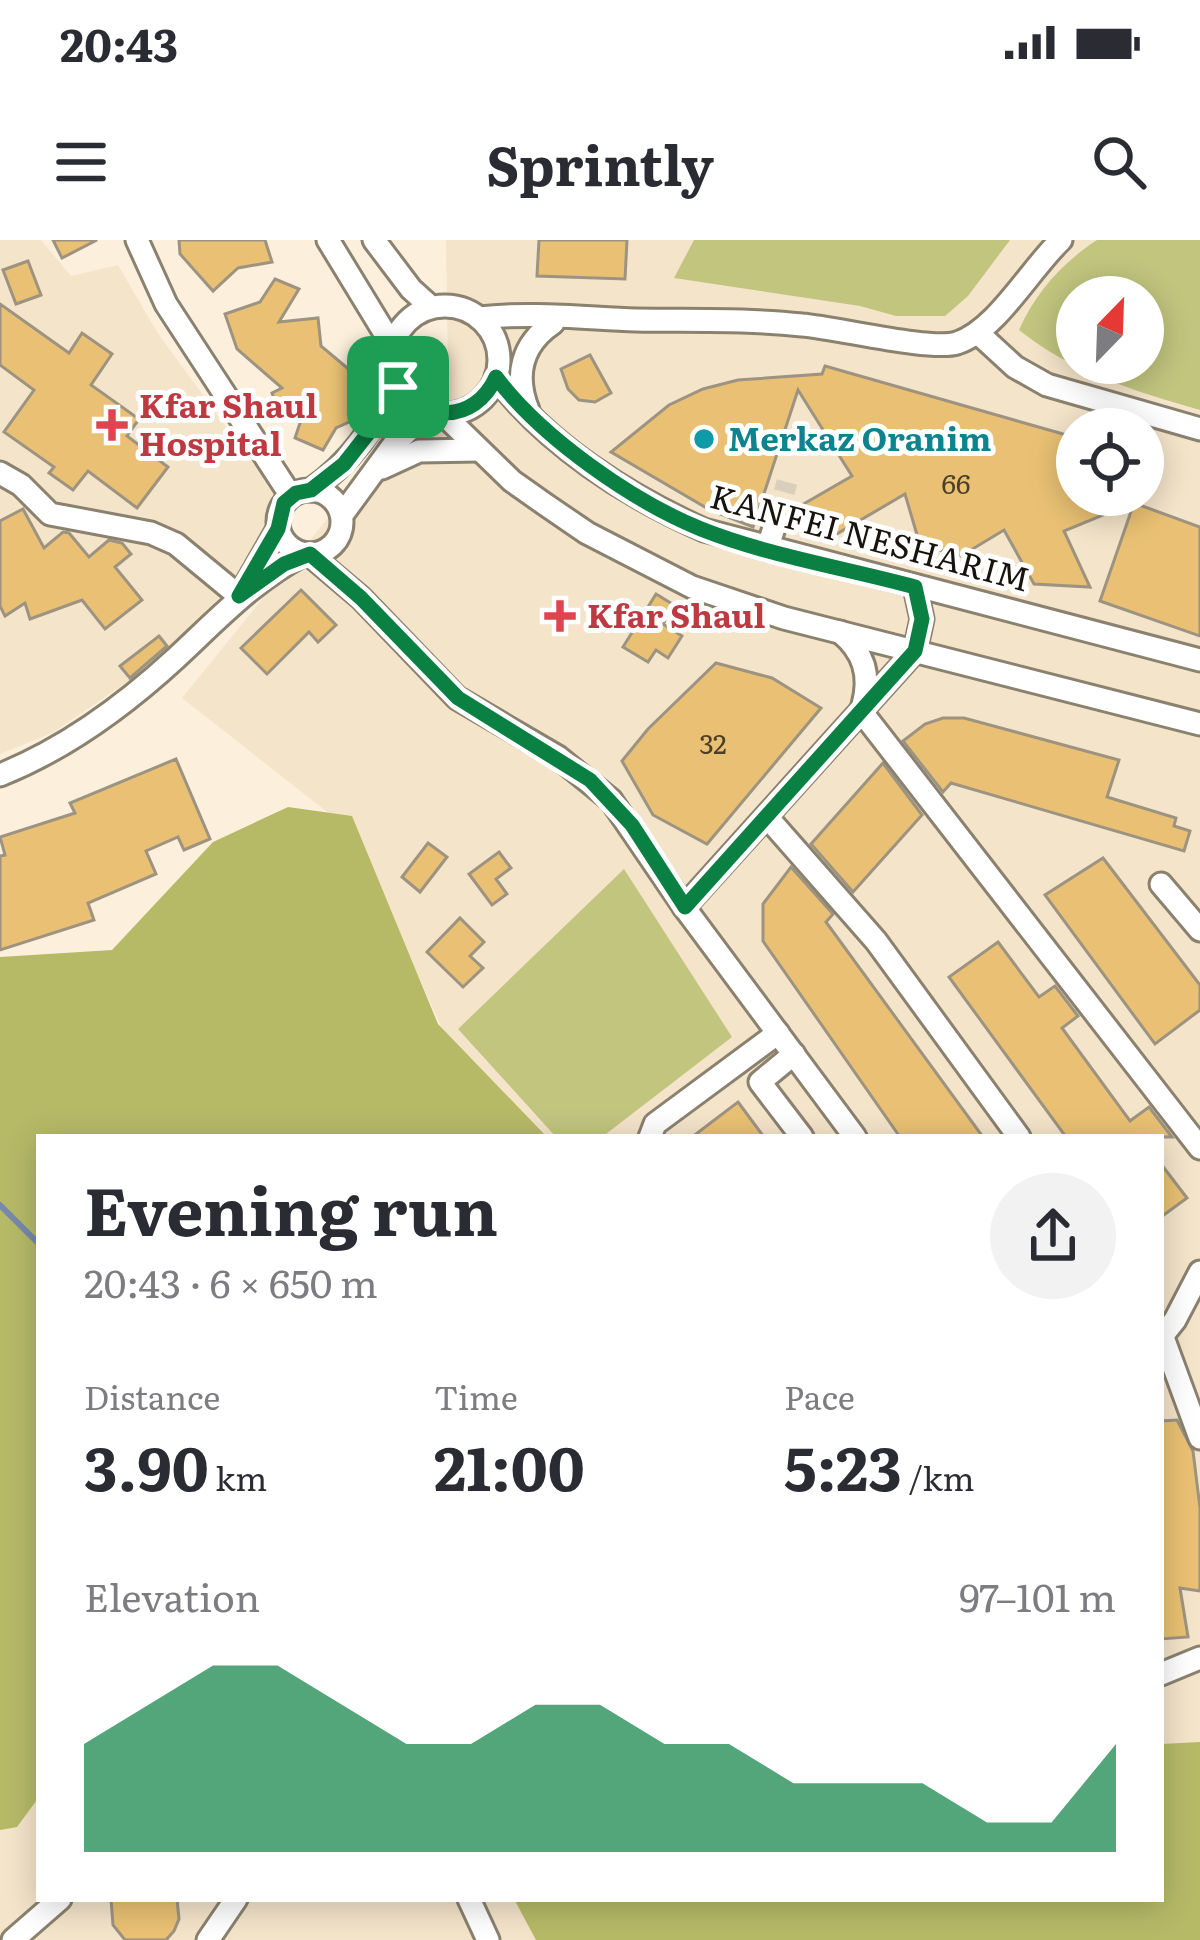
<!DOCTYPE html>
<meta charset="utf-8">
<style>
:root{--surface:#fff;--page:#f2f2f3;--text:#2b2b33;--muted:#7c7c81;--accent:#0b8043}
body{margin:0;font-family:Literata,serif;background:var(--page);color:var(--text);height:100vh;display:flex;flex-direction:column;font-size:45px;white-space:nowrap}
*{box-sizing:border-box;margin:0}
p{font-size:39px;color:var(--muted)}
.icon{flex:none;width:66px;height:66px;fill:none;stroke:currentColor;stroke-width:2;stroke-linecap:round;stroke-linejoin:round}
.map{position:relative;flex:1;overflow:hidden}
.details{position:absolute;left:36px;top:894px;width:1128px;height:768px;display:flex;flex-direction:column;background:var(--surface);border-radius:0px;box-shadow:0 6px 30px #0003}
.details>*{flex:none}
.needle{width:78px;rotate:23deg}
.tools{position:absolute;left:1056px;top:36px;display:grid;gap:24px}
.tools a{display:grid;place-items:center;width:108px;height:108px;border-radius:50%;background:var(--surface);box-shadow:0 6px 30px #0003;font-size:60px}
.pin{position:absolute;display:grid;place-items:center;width:102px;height:102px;color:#fff;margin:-51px;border-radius:24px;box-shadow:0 6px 18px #0006}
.round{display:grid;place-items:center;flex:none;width:126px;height:126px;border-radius:63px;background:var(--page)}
.head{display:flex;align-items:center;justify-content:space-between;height:204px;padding:0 48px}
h1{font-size:66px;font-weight:700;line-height:90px}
.stats{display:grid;grid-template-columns:repeat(3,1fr);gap:18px;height:204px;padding:12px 48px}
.stats div{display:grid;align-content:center}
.stats b{font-size:60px;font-weight:700}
.stats small{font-size:33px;font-weight:400}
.stats p{font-size:33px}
.chart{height:336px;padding:24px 48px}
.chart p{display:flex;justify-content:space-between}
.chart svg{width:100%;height:216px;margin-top:12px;fill:var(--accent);opacity:.7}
.status{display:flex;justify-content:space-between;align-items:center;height:84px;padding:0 60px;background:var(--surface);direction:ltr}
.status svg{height:33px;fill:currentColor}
header{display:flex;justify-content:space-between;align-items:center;height:156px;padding:0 48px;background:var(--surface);font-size:54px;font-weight:700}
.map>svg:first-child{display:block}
</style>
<div class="status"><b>20:43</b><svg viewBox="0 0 49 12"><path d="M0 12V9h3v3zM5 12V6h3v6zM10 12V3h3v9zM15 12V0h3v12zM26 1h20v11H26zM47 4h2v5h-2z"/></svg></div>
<header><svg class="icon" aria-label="menu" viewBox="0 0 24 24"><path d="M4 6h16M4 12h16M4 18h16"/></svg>Sprintly<svg class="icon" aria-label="search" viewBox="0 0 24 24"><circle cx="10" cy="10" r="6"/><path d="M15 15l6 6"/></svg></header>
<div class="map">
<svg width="1200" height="1700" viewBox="0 0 1200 1700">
<rect width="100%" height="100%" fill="#fcf0dc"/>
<g fill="#f4e4ca" fill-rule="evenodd">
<polygon points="0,0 41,0 71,36 118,25 157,92 292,277 184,397 155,423 52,493 0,514"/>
<path d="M446,0H1200V1503L1161,1510V897H547L444,793L354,593L182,458L448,130ZM1077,57H1143V123H1077ZM1077,189H1143V255H1077Z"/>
<polygon points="39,1552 39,1659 515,1659 537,1700 0,1700 0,1589"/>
</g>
<g fill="#c1c57e" fill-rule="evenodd">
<polygon points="694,0 1010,0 968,56 945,76 896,76 860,66 674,38"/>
<path d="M1097,0H1200V170C1137,152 1071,132 1019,90C1036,52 1062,23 1097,0ZM1143,57V123H1077V57Z"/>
<polygon points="624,629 732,797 602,897 556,897 458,789"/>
</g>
<g fill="#b6ba67">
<polygon points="288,567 352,576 438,784 547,897 39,897 39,1557 17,1587 0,1590 0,717 112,710 213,602"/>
<polygon points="1200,1502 1200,1700 536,1700 514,1659 1161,1659 1161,1504"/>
</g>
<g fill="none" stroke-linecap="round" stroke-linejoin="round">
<polyline stroke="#7889ae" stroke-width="6" points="0,965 39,1004"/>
</g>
<g fill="#eac174" stroke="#9d9381" stroke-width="3">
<polygon points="53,0 97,0 62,18"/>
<polygon points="179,0 265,0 272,22 238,28 213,51 180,14"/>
<polygon points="539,0 627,0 625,39 537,36"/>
<polygon points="28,21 41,55 16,64 3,30"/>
<polygon points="275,39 299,49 279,82 318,78 321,106 352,132 365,168 360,177 336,188 323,210 295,198 303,174 282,179 272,153 282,148 237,109 225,74 260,62"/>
<polygon points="0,64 69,113 82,93 112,114 91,145 139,179 127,196 168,227 137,268 88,231 73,250 49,233 54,227 4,192 34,150 0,125"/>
<polygon points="590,115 611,153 595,162 579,160 568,149 561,129"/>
<polygon points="825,126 1077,198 1077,255 1109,255 1132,263 1064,291 1090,347 1034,344 1004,290 961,316 920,305 905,254 835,295 788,273 852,236 798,150 753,287 710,270 611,212 669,165 703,149 738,140 822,134"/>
<polygon points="1134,263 1200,287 1200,396 1100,361"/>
<polygon points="23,269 44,308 63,292 69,293 89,317 109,300 122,303 131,314 115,327 142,360 105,389 82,360 30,379 25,363 5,376 0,366 0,281"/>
<polygon points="301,350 336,385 318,402 309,392 267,434 241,408"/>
<polygon points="656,354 674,365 663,384 682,396 668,418 656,410 648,422 623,407"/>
<polygon points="159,396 167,406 130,438 120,426"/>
<polygon points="716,423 772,438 821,468 707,604 653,575 622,521 648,489"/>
<polygon points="943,478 964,478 1119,520 1107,557 1176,578 1174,586 1190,591 1184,611 951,543 943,552 903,501 925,484"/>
<polygon points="176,519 210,599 184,610 178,597 146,611 156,634 88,663 94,680 0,710 0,616 5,615 0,597 75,573 70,563"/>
<polygon points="883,523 922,575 853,652 811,604"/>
<polygon points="428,603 447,617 420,652 402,637"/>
<polygon points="499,612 511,628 496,639 507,654 492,665 469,634"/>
<polygon points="1103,618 1200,745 1200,770 1155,804 1045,655"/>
<polygon points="791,627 833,674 826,682 983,897 900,897 763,701 763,664"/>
<polygon points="460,678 484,702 470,716 483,728 463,747 427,712"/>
<polygon points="998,702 1039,757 1055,746 1078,776 1062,788 1130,881 1149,867 1172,897 1066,897 949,737"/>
<polygon points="738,862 764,897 692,897"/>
<polygon points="1161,924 1187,958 1161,977"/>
<polygon points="1177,1180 1193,1211 1200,1268 1200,1351 1180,1348 1188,1397 1161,1399 1161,1181"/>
<polygon points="111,1659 177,1659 179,1679 174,1691 166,1700 125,1700 113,1685"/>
</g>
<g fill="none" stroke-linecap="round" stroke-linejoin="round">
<polyline stroke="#dacfbd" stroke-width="21" stroke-dasharray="21 10" stroke-linecap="butt" points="776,282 787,242"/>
<defs>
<g id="minor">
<polyline points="137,0 166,64 291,256"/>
<polyline points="328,0 392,105"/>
<polyline points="374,0 411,49 431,67"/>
<circle cx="445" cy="120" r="54"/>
<path d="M479,78C531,72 583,78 636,80C691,81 747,79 802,85C838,88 930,111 957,103C997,90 1030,29 1061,0"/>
<polyline points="978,93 1015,127 1047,145 1200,189"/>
<path d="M496,137C546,204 627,256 704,290L1200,420"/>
<path d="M528,170C514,135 522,104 553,83"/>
<polyline points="442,173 512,241 546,265 587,293 692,347 784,378 1200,484"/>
<polyline points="382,228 419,211 479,210"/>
<polyline points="0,233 21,245 50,274 151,293 176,304 239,356"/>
<circle cx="310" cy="282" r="32"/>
<path d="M311,250C351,222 377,186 395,141"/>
<polyline points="342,275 394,204 429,171"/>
<polyline points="767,309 776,282"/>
<polyline points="309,314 361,358 457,458 558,517 611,560 684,667 855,897"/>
<polyline points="246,345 278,289"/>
<path d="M840,392C864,412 871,435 863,465"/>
<polyline points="861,471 1200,908"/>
<path d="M0,535C65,509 125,465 176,418C218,379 253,341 304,314"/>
<polyline points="767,577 876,701 1019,897"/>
<polyline points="1161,644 1200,690"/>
<polyline points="684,667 915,411 922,379 915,347"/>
<polyline points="794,814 760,842 802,897"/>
<polyline points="650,897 655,884 778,793"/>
<polyline points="1161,1092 1200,1198"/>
<polyline points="1163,1095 1175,1080 1200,1032"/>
<polyline points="1161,1434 1200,1418"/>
<polyline points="469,1659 488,1700"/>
<polyline points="13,1700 60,1659"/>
<polyline points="208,1700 236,1659"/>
</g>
</defs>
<use href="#minor" stroke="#8b816f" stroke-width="27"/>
<use href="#minor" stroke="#fff" stroke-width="21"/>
</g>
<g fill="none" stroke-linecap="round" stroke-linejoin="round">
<defs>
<path id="route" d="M496,137C541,197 632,261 701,289C769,316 845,328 915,347L922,379L915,411L685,667L632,585L590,540L458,458L361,358L310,314L284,324L239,356L278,289L284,263L296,253L311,250L344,224L373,187L395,141C420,184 475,184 496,137Z"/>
</defs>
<use href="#route" stroke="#fff" stroke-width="24"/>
<use href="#route" stroke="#0b8043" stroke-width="15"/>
</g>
<g fill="#e0444e" stroke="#fff" stroke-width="4.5">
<path d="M106 167h12v12h12v12h-12v12h-12v-12h-12v-12h12z"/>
<path d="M554 358h12v12h12v12h-12v12h-12v-12h-12v-12h12z"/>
</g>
<circle fill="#0f9aa8" stroke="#fff" stroke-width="4.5" cx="704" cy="199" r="12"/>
<g text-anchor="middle" stroke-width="10" stroke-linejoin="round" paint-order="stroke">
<g font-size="27" fill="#4c3f27">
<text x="956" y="254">66</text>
<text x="713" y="514">32</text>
</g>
<g font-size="33" font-weight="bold" fill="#be3a42" stroke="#fff" text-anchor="start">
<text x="139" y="178">Kfar Shaul<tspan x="139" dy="38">Hospital</tspan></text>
<text x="587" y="388">Kfar Shaul</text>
</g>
<g font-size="33" font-weight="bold" fill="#0d838f" stroke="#fff" text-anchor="start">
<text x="728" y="211">Merkaz Oranim</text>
</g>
<g font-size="33" fill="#18140d" stroke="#fff">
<text transform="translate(870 298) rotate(15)" y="12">KANFEI NESHARIM</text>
</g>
</g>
</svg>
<div class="tools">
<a><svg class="needle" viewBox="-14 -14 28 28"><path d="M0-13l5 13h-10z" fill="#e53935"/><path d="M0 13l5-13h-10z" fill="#7c7c81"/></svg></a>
<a><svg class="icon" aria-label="locate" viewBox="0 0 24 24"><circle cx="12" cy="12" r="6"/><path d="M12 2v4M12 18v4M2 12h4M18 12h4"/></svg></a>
</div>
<div class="pin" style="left:398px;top:147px;background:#1e9e55"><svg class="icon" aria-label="arrive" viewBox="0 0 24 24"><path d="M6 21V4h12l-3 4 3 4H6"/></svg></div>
<section class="details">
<div class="head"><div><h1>Evening run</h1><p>20:43 · 6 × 650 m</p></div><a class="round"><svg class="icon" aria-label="share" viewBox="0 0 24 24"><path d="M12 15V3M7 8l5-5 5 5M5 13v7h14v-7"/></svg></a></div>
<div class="stats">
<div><p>Distance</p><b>3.90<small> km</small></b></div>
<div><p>Time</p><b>21:00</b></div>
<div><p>Pace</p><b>5:23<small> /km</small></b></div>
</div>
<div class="chart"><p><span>Elevation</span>97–101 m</p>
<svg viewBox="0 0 160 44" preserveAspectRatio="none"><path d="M0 44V22L10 14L20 6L30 6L40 14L50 22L60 22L70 14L80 14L90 22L100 22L110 30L120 30L130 30L140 38L150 38L160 22V44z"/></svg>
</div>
</section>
</div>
